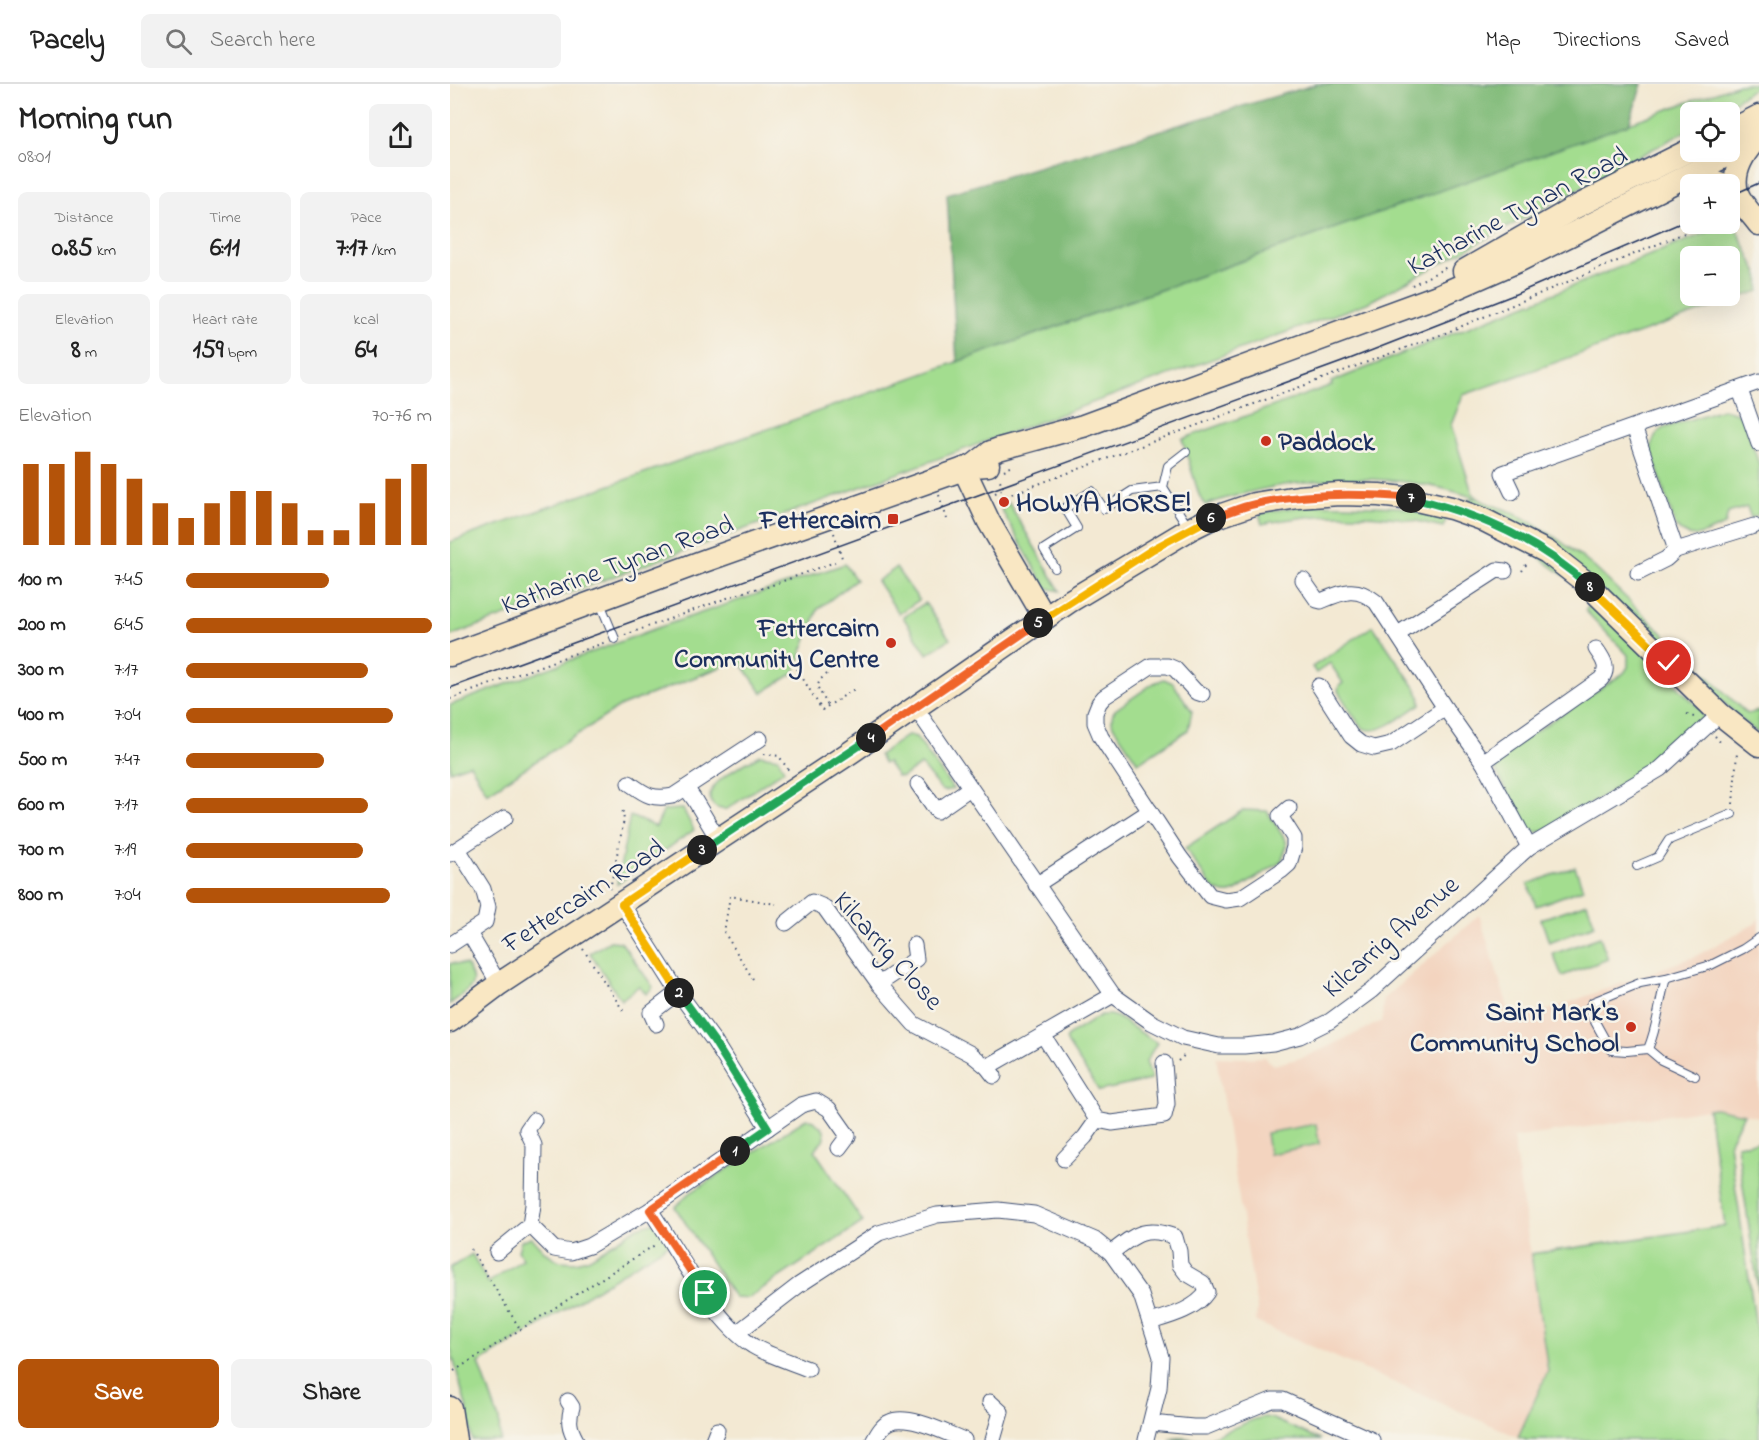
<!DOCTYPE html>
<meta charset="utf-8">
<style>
:root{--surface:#fff;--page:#f2f2f2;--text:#222;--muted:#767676;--line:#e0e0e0;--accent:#b45309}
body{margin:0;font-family:"Indie Flower",sans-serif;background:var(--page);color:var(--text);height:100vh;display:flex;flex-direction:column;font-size:22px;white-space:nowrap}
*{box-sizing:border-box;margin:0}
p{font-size:20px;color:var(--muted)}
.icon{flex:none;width:33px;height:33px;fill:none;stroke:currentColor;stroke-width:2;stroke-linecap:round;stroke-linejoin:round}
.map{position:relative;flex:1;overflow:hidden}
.sheet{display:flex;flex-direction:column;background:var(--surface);width:450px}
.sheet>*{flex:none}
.fabs{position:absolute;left:1230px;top:18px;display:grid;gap:12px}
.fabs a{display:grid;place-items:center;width:60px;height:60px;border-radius:9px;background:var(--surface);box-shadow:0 6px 24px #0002;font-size:30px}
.pin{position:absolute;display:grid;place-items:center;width:51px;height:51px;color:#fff;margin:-26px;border:3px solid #fff;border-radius:50%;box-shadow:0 2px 6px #0007}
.km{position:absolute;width:30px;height:30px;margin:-15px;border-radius:50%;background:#222;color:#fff;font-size:16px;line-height:30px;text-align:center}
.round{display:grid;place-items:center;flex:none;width:63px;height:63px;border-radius:9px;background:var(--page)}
.head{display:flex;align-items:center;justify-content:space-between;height:102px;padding:0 18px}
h1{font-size:33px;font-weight:700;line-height:45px}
.figures{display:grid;grid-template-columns:repeat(3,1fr);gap:9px;height:102px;padding:6px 18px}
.figures div{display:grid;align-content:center;border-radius:9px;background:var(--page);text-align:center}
.figures b{font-size:26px;font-weight:700}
.figures small{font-size:16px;font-weight:400}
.figures p{font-size:16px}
.chart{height:168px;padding:12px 18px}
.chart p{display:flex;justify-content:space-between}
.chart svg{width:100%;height:108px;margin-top:6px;stroke:var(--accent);stroke-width:6}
.primary-button{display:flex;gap:12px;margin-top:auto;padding:12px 18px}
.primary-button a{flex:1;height:69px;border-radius:9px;background:var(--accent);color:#fff;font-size:24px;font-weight:700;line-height:69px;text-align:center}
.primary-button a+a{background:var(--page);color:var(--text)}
ul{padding:0 18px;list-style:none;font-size:20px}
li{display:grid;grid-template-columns:96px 72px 1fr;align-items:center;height:45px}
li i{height:15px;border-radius:8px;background:var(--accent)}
header{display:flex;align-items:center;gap:36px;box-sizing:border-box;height:84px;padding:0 30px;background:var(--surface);border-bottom:2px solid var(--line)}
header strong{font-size:28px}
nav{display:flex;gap:33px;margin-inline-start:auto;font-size:21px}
.search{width:420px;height:54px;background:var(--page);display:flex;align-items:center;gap:15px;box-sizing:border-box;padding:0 21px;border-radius:9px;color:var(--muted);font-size:22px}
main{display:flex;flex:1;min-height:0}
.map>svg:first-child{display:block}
</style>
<header>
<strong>Pacely</strong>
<div class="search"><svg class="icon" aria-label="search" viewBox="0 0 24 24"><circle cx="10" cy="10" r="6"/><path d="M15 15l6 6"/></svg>Search here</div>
<nav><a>Map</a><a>Directions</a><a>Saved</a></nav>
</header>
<main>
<section class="sheet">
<div class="head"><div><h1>Morning run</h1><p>08:01</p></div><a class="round"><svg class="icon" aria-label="share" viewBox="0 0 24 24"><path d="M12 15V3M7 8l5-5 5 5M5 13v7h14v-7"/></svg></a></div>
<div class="figures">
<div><p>Distance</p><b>0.85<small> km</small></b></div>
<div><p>Time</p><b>6:11</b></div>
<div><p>Pace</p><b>7:17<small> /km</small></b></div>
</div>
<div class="figures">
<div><p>Elevation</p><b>8<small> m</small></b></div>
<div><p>Heart rate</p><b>159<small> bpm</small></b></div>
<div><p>kcal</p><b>64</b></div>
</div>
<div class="chart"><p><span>Elevation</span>70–76 m</p>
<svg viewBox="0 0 160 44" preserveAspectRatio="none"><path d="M5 44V11M15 44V11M25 44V6M35 44V11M45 44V17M55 44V27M65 44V33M75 44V27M85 44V22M95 44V22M105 44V27M115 44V38M125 44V38M135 44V27M145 44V17M155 44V11"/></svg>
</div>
<ul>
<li><b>100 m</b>7:45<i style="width:58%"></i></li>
<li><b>200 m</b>6:45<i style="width:100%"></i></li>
<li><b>300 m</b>7:17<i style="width:74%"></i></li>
<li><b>400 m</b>7:04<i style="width:84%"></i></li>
<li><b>500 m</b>7:47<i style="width:56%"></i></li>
<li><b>600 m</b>7:17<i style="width:74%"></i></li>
<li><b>700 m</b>7:19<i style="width:72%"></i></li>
<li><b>800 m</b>7:04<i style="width:83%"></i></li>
</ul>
<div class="primary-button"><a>Save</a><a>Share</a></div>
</section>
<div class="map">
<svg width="1309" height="1356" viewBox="0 0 1309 1356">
<rect width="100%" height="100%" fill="#f7f3e8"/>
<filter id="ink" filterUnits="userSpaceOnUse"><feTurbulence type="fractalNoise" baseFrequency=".0167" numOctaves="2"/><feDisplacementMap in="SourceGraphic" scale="12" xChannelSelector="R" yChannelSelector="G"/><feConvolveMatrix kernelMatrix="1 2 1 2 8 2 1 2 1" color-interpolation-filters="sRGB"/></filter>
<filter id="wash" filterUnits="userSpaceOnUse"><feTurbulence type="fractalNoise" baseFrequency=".008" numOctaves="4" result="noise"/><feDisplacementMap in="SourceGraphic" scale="24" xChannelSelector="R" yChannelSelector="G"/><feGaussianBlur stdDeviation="1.35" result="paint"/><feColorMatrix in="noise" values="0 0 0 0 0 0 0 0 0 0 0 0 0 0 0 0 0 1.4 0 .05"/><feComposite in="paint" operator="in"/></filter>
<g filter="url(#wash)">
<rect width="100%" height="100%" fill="#f3e9d3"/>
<polygon fill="#f3d4bf" points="1029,831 1063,939 1246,872 1306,839 1309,833 1309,1033 1265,1024 1063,1054 1098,1287 1068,1353 806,1238 807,1225 766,973 790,974 815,973 823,981 854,973 880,962 932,937 933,916"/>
<g fill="#a3dd8f" stroke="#5f8676" stroke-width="1.5" fill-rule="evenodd">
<polygon points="1289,0 1309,0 1270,28 1240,28 1240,45 917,219 0,552 0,458"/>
<path d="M1283,138L1309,192V207L1013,311L1001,341L1022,408C1029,418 1043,421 1054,425C1088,439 1117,461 1145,484L1297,630L1309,627V650L1293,637L1217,564L1010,418L1025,414C940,384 839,392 755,421L749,411L732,355L882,301L881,298ZM1240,172H1280V212H1240Z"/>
<path d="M1272,325L1285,328L1294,336L1309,380V431L1301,434L1297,423L1278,429L1275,441C1256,448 1240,461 1225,441L1202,369C1200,358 1205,350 1214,344Z"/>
<polygon points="559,419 610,507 596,504 551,425"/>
<path d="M866,420L949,423L997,433L993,443C933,427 873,427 812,440L809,429Z"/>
<polygon points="395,480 406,496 368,525 344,589 312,609 289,576 171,622 37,709 20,680 0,687 0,621 207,544"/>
<polygon points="446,484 469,516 449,530 427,497"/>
<polygon points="1143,518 1251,626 1253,630 1253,634 1215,674 1095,747 1087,748 1077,745 1045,685 1043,677 1045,674 1174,589 1178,583 1178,571 1135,526"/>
<polygon points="475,519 500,555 477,570 453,533"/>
<path d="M923,542L966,605L970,613L971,620C958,628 926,655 912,643C905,636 894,616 888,607L889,602L893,599L880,579L866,589L862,583Z"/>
<path d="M714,595L723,599L742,627L738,646L688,679L663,642C661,636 661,631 665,626L704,599Z"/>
<polygon points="458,651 466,653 503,705 494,707 491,706 471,681 452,693 447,692 437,678 434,680 429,671"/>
<path d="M310,671L328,674L334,686L277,725C271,726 264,724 261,718C252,699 297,679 310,671Z"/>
<polygon points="233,725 244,746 167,800 180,732 206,743 214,726"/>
<path d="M793,726L817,727L836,757L837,762L831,778L784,808C776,811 767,808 761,802L735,764Z"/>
<polygon points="1125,783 1133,805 1086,822 1078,800"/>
<polygon points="1137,819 1145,841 1099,858 1091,835"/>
<polygon points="1150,853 1158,875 1112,892 1103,870"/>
<polygon points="160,857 171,858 203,903 196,910 189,902 171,916 140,869"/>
<path d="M2,879L16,881C32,904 16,906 0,920V880Z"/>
<polygon points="651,931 660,931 667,933 707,959 696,977 701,993 700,996 649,1007 618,960 616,955 619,951"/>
<polygon points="1265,1024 1294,1030 1279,1059 1309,1263 1309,1356 1076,1356 1068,1353 1098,1287 1081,1170 1275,1142 1258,1025"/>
<polygon points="356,1035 364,1037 374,1046 375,1055 364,1066 413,1138 298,1214 284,1213 225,1123 240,1109"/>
<polygon points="866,1040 869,1060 819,1070 816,1049"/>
<polygon points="1309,1058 1309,1211 1287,1061"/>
<polygon points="206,1138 222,1158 29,1279 49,1336 50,1356 22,1356 17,1326 0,1262 0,1184 22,1170 38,1199 73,1175 68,1167 71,1157 81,1153 95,1168 109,1177 126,1178 140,1174 188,1143"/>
<polygon points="815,1333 823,1335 871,1356 719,1356 726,1354 757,1355 805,1335"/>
</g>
<polygon fill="#82bc7a" stroke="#4e766c" stroke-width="1.5" points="867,0 1192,0 1179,40 507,278 497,110"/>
</g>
<g filter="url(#ink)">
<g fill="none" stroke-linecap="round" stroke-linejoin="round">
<defs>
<g id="lane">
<polyline points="736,368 718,382 713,403 738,443"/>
<polyline points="605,484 594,465 627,444 615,424 642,407 654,425 682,407 713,403"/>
<polyline points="150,519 165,555"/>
<polyline points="1187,782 1208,773 1219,756 1282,730"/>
<path d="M1216,894C1209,918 1208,942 1198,965L1177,967L1162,966L1154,954L1138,925L1143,918L1190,899L1216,894L1261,881L1293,865L1309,854"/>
<polyline points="1198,965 1211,976 1245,992"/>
</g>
<g id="street">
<polyline points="1290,306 1309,360"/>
<polyline points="1184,343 1226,466"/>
<polyline points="1062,408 1053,389 1309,298"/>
<polyline points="1188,489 1216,475 1226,466 1304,442"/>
<path d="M853,496L867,516L871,517C892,508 906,501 926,518L995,624L1033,678L1079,763"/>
<polyline points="948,550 1047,486 1055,487"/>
<polyline points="869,602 901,652 911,660 924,664 941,660 995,624"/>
<polyline points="752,610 746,608 725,585 718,582 701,582 654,613 649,619 645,629 645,639 651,653 730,773 760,812 776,816 790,814 831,787 839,780 844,763 844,754 830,732 839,724"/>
<polyline points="465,623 663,911 701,938 733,954 769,962 794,962 823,959 850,952 880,937 921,907 1079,763 1210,685 1270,630"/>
<path d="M1033,678L1151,595C1160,584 1153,575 1146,565"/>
<path d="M179,699C196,711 202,716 223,712L310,655"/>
<polyline points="468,700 487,727 520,704"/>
<polyline points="236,704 244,715 268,755"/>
<polyline points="0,770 55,734"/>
<polyline points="586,801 700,727"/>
<polyline points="172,820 228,908 264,957 318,1044"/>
<polyline points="336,839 362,818 374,823 429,900 464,940 521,970 537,983 544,992"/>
<polyline points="19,849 49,900"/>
<polyline points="0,861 35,838 38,823 33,805 8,765"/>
<polyline points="429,900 466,875 464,861"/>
<polyline points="206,940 201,929 228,908"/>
<polyline points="593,951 647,1036 662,1039 714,1032 717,1020 714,979"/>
<polyline points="537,983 663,911"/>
<polyline points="84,1036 77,1046 84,1061 83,1121 80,1141 104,1165 121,1168 139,1162 200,1126 351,1021 366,1017 379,1025 398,1052 389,1064"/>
<polyline points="614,1075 635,1053 647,1036"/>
<path d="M200,1126C228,1166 262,1236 303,1262C318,1271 341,1278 358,1285"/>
<polyline points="47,1168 80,1141"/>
<path d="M661,1169C684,1151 695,1141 725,1153L729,1167L730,1181L736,1189L753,1199L757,1208C745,1226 720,1232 700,1238"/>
<polyline points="287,1249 349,1201 429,1149 487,1131 548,1126 584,1130 645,1156 661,1169 691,1211 711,1273 709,1304 696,1356"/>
<path d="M118,1317L122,1323C118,1336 119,1344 126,1356"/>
<polyline points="540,1318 551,1328 543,1356"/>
<polyline points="701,1339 743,1343 756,1343 822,1316 833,1316 922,1356"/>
<polyline points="263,1356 267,1346"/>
<path d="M424,1356C428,1349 432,1341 440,1338C457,1329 496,1349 514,1356"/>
</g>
<g id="secondary">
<polyline points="1280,47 1309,32"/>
<path d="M1303,59C1292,72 1282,90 1287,108C1289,117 1303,132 1309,140"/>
<polyline points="1233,94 1254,94 1272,100"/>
<polyline points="1014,187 1124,124 1240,66"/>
<polyline points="523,382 541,368 549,365 633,342 990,211 1068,177 1134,144 1309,55"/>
<polyline points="514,385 539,438 595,534"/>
<polyline points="0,571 254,477 514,385 523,382 538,381"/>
<polyline points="0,937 49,900 401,668 620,517 740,445 760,435 804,420 848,413 889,410 929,411 962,415 1001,424 1032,435 1097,468 1134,497 1270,630 1309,661"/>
<polyline points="0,1324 5,1356"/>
</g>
</defs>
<use href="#lane" stroke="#3b4b70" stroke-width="10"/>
<use href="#street" stroke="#3b4b70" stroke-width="17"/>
<use href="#secondary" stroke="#3b4b70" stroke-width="25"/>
<g stroke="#3b4b70" stroke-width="2" stroke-dasharray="1.5 4.5" stroke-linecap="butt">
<polyline points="962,201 997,183"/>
<polyline points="554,386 563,382"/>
<polyline points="545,409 554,405 549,394"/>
<polyline points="489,411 497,435"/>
<polyline points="556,412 993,250 1256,140"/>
<polyline points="384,449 392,474"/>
<polyline points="1072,487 1077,479"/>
<polyline points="175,551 302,505 314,504 385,478"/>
<polyline points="347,585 372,626 406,604"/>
<polyline points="377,590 371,595 367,602 378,622"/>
<polyline points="0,615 156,558"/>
<polyline points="1237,630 1246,634"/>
<polyline points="1265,652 1271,659"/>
<polyline points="314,670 329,672 339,687"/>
<polyline points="1283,720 1287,669"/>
<polyline points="160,805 174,736 172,723"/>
<polyline points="133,865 174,928"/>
<polyline points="303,895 274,848 280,812 326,820"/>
<polyline points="728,977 737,969"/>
<polyline points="21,1165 70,1245"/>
<polyline points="4,1287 205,1161"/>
</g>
<use href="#lane" stroke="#fff" stroke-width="8"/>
<use href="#street" stroke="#fff" stroke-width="15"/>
<use href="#secondary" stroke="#f9e7c3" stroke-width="22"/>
<g stroke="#1b2f5e" stroke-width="1.5">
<polyline points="1280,112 1309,99"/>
<polyline points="0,604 892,278 1061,212 1240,135"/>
</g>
</g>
</g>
<g fill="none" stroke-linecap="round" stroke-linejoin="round" filter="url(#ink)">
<defs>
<polyline id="split-1" points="255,1209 200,1126 285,1067"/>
<polyline id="split-2" points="229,909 264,957 318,1044 285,1067"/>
<polyline id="split-3" points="229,909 172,820 252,766"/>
<polyline id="split-4" points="252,766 421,654"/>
<polyline id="split-5" points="421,654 588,539"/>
<polyline id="split-6" points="588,539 703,465 761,434"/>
<path id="split-7" d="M761,434C776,430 790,423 805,420C856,409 909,409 961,414"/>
<path id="split-8" d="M961,414C1028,429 1089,456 1140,503"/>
<polyline id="split-9" points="1140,503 1219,579"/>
</defs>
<use href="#split-1" stroke="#fff" stroke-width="12"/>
<use href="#split-2" stroke="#fff" stroke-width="12"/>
<use href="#split-3" stroke="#fff" stroke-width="12"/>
<use href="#split-4" stroke="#fff" stroke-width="12"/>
<use href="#split-5" stroke="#fff" stroke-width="12"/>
<use href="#split-6" stroke="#fff" stroke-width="12"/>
<use href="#split-7" stroke="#fff" stroke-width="12"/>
<use href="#split-8" stroke="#fff" stroke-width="12"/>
<use href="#split-9" stroke="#fff" stroke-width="12"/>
<use href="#split-1" stroke="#f0652b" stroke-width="8"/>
<use href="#split-2" stroke="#22a559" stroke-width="8"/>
<use href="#split-3" stroke="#f5b400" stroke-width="8"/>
<use href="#split-4" stroke="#22a559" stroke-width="8"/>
<use href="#split-5" stroke="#f0652b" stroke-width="8"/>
<use href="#split-6" stroke="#f5b400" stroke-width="8"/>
<use href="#split-7" stroke="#f0652b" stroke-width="8"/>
<use href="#split-8" stroke="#22a559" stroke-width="8"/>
<use href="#split-9" stroke="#f5b400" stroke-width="8"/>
</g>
<g fill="#c8321e" stroke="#f7f3e8" stroke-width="2">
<circle cx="816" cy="357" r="6"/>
<circle cx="554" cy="418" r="6"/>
<rect x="437" y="429" width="12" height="12" rx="3"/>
<circle cx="441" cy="559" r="6"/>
<circle cx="1181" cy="943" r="6"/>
</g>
<g text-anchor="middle" stroke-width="5" stroke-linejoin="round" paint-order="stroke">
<g font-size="27" fill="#1b2f5e" stroke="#f7f3e8">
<text transform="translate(1067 126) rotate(-28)" y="9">Katharine Tynan Road</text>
<text transform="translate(167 480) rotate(-20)" y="9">Katharine Tynan Road</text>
<text transform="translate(133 811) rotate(-33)" y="9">Fettercairn Road</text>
<text transform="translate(940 852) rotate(-41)" y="9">Kilcarrig Avenue</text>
<text transform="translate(439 866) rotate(48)" y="9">Kilcarrig Close</text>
</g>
<g font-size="27" font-weight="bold" fill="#1b2f5e" stroke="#f7f3e8" text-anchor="end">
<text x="828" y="366" text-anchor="start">Paddock</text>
<text x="566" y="427" text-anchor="start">HOWYA HORSE!</text>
<text x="431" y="444">Fettercairn</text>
<text x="429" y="552">Fettercairn<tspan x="429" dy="31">Community Centre</tspan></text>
<text x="1169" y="936">Saint Mark's<tspan x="1169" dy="31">Community School</tspan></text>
</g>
</g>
</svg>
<div class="fabs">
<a><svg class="icon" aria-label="locate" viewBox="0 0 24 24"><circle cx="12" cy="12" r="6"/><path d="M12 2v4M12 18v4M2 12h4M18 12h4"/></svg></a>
<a>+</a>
<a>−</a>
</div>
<div class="pin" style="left:255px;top:1209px;background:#1e9e55"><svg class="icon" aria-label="arrive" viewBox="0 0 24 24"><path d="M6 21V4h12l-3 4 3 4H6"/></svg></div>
<div class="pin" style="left:1219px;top:579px;background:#d93025"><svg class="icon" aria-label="check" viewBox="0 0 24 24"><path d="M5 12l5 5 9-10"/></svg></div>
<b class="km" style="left:285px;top:1067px">1</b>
<b class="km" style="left:229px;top:909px">2</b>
<b class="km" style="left:252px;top:766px">3</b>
<b class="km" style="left:421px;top:654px">4</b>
<b class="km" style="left:588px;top:539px">5</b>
<b class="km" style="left:761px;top:434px">6</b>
<b class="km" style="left:961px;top:414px">7</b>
<b class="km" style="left:1140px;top:503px">8</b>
</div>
</main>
